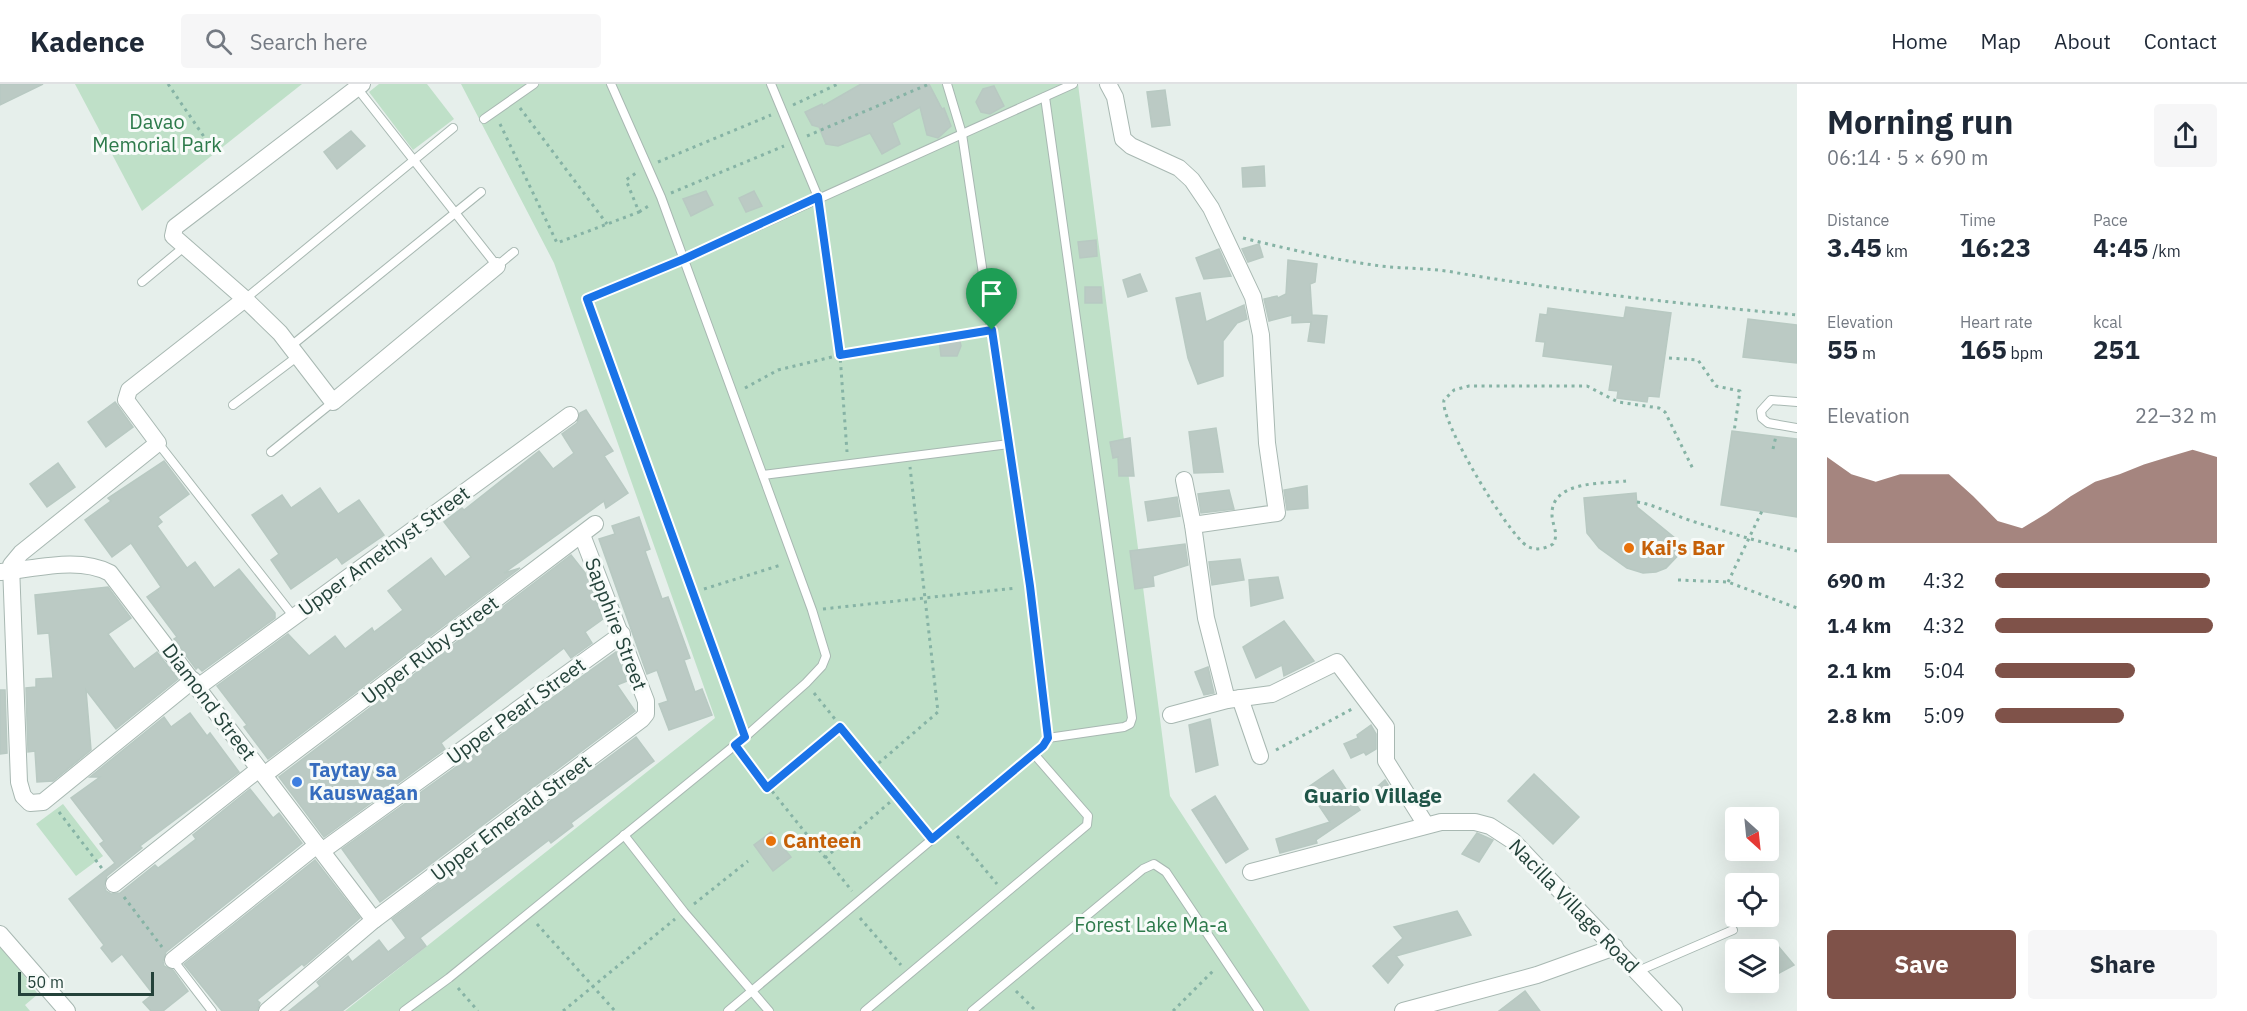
<!DOCTYPE html>
<meta charset="utf-8">
<style>
:root{--surface:#fff;--page:#f6f6f7;--text:#1f2937;--muted:#747a83;--line:#e0e1e3;--accent:#7f5249}
body{margin:0;font-family:"IBM Plex Sans",sans-serif;background:var(--page);color:var(--text);height:100vh;display:flex;flex-direction:column;font-size:22px;white-space:nowrap}
*{box-sizing:border-box;margin:0}
p{font-size:20px;color:var(--muted)}
.icon{flex:none;width:33px;height:33px;fill:none;stroke:currentColor;stroke-width:2;stroke-linecap:round;stroke-linejoin:round}
.map{position:relative;flex:1;overflow:hidden}
.panel{display:flex;flex-direction:column;background:var(--surface);width:450px}
.panel>*{flex:none}
.needle{width:39px;rotate:153deg}
.fabs{position:absolute;left:1725px;top:723px;display:grid;gap:12px}
.fabs a{display:grid;place-items:center;width:54px;height:54px;border-radius:6px;background:var(--surface);box-shadow:0 6px 24px #0002;font-size:30px}
.scale{position:absolute;left:18px;bottom:15px;width:136px;box-sizing:border-box;padding-left:6px;border:3px solid #24423a;border-top:0;font-size:16px;line-height:21px;white-space:nowrap;color:#24423a;-webkit-text-stroke:4px #f7fbf9;paint-order:stroke}
.pin{position:absolute;display:grid;place-items:center;width:51px;height:51px;color:#fff;margin:-62px -26px;border-radius:50% 50% 50% 0;rotate:-45deg;box-shadow:0 0 6px #0007}
.pin .icon{rotate:45deg}
.round{display:grid;place-items:center;flex:none;width:63px;height:63px;border-radius:6px;background:var(--page)}
.headline{display:flex;align-items:center;justify-content:space-between;height:102px;padding:0 30px}
h1{font-size:33px;font-weight:700;line-height:45px}
.stats{display:grid;grid-template-columns:repeat(3,1fr);gap:9px;height:102px;padding:6px 30px}
.stats div{display:grid;align-content:center}
.stats b{font-size:26px;font-weight:700}
.stats small{font-size:16px;font-weight:400}
.stats p{font-size:16px}
.chart{height:168px;padding:12px 30px}
.chart p{display:flex;justify-content:space-between}
.chart svg{width:100%;height:108px;margin-top:6px;fill:var(--accent);opacity:.7}
.button{display:flex;gap:12px;margin-top:auto;padding:12px 30px}
.button a{flex:1;height:69px;border-radius:6px;background:var(--accent);color:#fff;font-size:24px;font-weight:700;line-height:69px;text-align:center}
.button a+a{background:var(--page);color:var(--text)}
ul{padding:0 30px;list-style:none;font-size:20px}
li{display:grid;grid-template-columns:96px 72px 1fr;align-items:center;height:45px}
li i{height:15px;border-radius:8px;background:var(--accent)}
header{display:flex;align-items:center;gap:36px;box-sizing:border-box;height:84px;padding:0 30px;background:var(--surface);border-bottom:2px solid var(--line)}
header strong{font-size:28px}
nav{display:flex;gap:33px;margin-inline-start:auto;font-size:21px}
.search{width:420px;height:54px;background:var(--page);display:flex;align-items:center;gap:15px;box-sizing:border-box;padding:0 21px;border-radius:6px;color:var(--muted);font-size:22px}
main{display:flex;flex:1;min-height:0}
.map>svg:first-child{display:block}
</style>
<header>
<strong>Kadence</strong>
<div class="search"><svg class="icon" aria-label="search" viewBox="0 0 24 24"><circle cx="10" cy="10" r="6"/><path d="M15 15l6 6"/></svg>Search here</div>
<nav><a>Home</a><a>Map</a><a>About</a><a>Contact</a></nav>
</header>
<main>
<div class="map">
<svg width="1797" height="927" viewBox="0 0 1797 927">
<rect width="100%" height="100%" fill="#e6efeb"/>
<g fill="#bfe0c8">
<polygon points="75,0 302,0 142,127"/>
<polygon points="379,0 427,0 454,35 413,66 369,8"/>
<polygon points="461,0 1078,0 1170,712 1310,927 345,927 715,634 554,179"/>
<polygon points="63,720 103,772 76,792 36,740"/>
<polygon points="0,860 38,910 25,921 30,927 0,927"/>
</g>
<g fill="#bbcac4" stroke="#b8c9c2" stroke-width="1.5">
<polygon points="0,0 43,0 0,21"/>
<polygon points="861,0 929,0 942,25 944,24 951,42 938,54 927,51 920,23 892,39 900,60 882,70 870,49 838,62 826,60 819,43 812,41 805,28 822,20 823,22"/>
<polygon points="994,2 1004,22 990,30 981,28 976,18 983,5"/>
<polygon points="1165,6 1170,41 1152,43 1147,8"/>
<polygon points="351,47 365,62 337,85 324,68"/>
<polygon points="1264,82 1265,102 1243,103 1242,84"/>
<polygon points="706,107 713,121 691,132 683,115"/>
<polygon points="754,107 762,122 746,128 739,114"/>
<polygon points="1096,156 1097,172 1080,174 1078,158"/>
<polygon points="1259,160 1263,173 1248,178 1242,165"/>
<polygon points="1219,165 1231,192 1204,195 1196,174"/>
<polygon points="1288,176 1317,180 1315,198 1310,200 1312,231 1327,232 1324,259 1308,257 1311,238 1292,239 1292,231 1269,237 1264,215 1277,212 1278,214 1286,210"/>
<polygon points="1140,190 1147,207 1128,213 1123,196"/>
<polygon points="1085,203 1101,203 1102,219 1085,219"/>
<polygon points="1200,209 1206,238 1244,221 1247,235 1237,239 1223,257 1223,292 1198,300 1188,274 1176,214"/>
<polygon points="1626,223 1671,229 1659,313 1648,312 1647,318 1617,314 1618,307 1609,306 1613,281 1543,272 1545,258 1536,257 1540,230 1547,231 1548,224 1624,234"/>
<polygon points="1748,235 1797,241 1797,279 1743,273"/>
<polygon points="959,253 961,262 957,272 941,272 939,255"/>
<polygon points="115,318 133,343 106,363 88,338"/>
<polygon points="586,326 613,367 604,372 628,409 606,424 604,417 504,489 520,484 268,675 244,643 247,641 217,602 288,550 309,572 335,552 345,565 372,544 374,548 403,526 388,507 431,474 445,493 471,473 444,438 462,424 464,426 539,367 553,385 574,369 562,350 577,339 580,329"/>
<polygon points="1216,344 1223,388 1194,389 1189,348"/>
<polygon points="1732,347 1797,355 1797,433 1721,421"/>
<polygon points="1130,354 1134,392 1119,392 1118,373 1113,374 1110,358"/>
<polygon points="164,377 189,410 158,433 162,438 157,442 187,484 195,478 214,504 239,485 275,529 275,534 202,587 198,583 196,585 174,555 177,553 147,513 161,503 131,459 112,473 85,436 111,417 108,414"/>
<polygon points="58,379 75,403 47,423 30,400"/>
<polygon points="1307,402 1308,424 1287,426 1284,406"/>
<polygon points="320,404 338,430 359,416 384,451 342,480 337,473 291,505 271,476 279,470 252,431 282,411 291,424"/>
<polygon points="1229,406 1234,425 1201,429 1198,410"/>
<polygon points="1636,409 1637,423 1686,463 1666,484 1656,488 1643,489 1627,484 1599,464 1587,449 1584,414"/>
<polygon points="1177,413 1180,432 1148,437 1145,418"/>
<polygon points="639,433 650,465 645,467 662,515 668,513 690,574 684,576 695,608 702,605 712,631 669,646 659,620 668,617 657,586 647,590 599,455 615,450 612,442"/>
<polygon points="1185,460 1188,481 1153,492 1154,502 1135,505 1130,467"/>
<polygon points="571,471 586,490 603,535 585,548 592,559 571,574 564,564 441,659 445,665 324,753 279,693"/>
<polygon points="1240,475 1244,496 1212,501 1209,478"/>
<polygon points="1278,493 1283,514 1251,522 1249,496"/>
<polygon points="108,503 131,534 108,550 134,585 157,568 178,595 116,645 86,606 91,666 53,697 37,698 35,667 28,668 26,604 36,603 36,595 53,594 49,549 38,550 35,511"/>
<polygon points="1284,537 1314,577 1284,592 1282,581 1256,594 1243,563"/>
<polygon points="616,568 627,597 617,601 635,627 380,818 342,765"/>
<polygon points="1208,583 1214,609 1204,611 1195,588"/>
<polygon points="0,606 5,606 7,669 0,670"/>
<polygon points="190,629 207,652 210,649 239,688 140,762 142,764 107,792 104,801 106,807 111,810 120,809 155,781 158,784 196,755 193,751 250,705 273,734 279,729 302,759 166,868 163,877 164,882 173,886 188,907 163,927 151,927 143,918 153,910 122,870 112,878 101,864 104,861 69,815 115,779 100,760 104,757 71,714 100,693 90,693 164,633 171,643"/>
<polygon points="1210,635 1218,681 1196,688 1189,641"/>
<polygon points="1371,641 1376,650 1376,665 1366,671 1364,668 1351,674 1344,660 1358,654 1357,651"/>
<polygon points="636,653 654,677 571,739 573,742 551,759 549,756 420,854 426,862 342,927 289,927 320,902 317,898 348,872 352,878 379,856 388,868 406,854 392,835"/>
<polygon points="1333,686 1360,726 1316,756 1317,759 1280,769 1276,755 1330,738 1307,704"/>
<polygon points="1534,690 1579,733 1553,760 1508,717"/>
<polygon points="1385,696 1398,717 1393,720 1377,703"/>
<polygon points="1215,712 1248,765 1226,779 1192,726"/>
<polygon points="771,748 791,773 773,787 754,761"/>
<polygon points="1477,749 1493,756 1479,778 1462,770"/>
<polygon points="315,776 360,834 304,882 302,880 257,916 260,919 257,927 222,927 184,880"/>
<polygon points="1457,827 1471,851 1396,872 1403,881 1388,899 1373,882 1403,854 1394,843"/>
<polygon points="1778,862 1794,881 1768,895 1768,872"/>
<polygon points="1525,907 1540,927 1499,927"/>
</g>
<g fill="none" stroke-linecap="round" stroke-linejoin="round">
<defs>
<g id="lane">
<polyline points="771,0 818,113"/>
<polyline points="357,4 497,182 514,168"/>
<polyline points="1045,13 1132,634 1130,640 1124,643 1048,654"/>
<polyline points="484,35 534,0"/>
<polyline points="142,198 184,163"/>
<polyline points="245,215 453,44"/>
<polyline points="291,262 481,108"/>
<polyline points="1797,318 1771,316 1761,327 1762,334 1768,339 1797,344"/>
<polyline points="233,321 298,272"/>
<polyline points="158,359 294,533"/>
<polyline points="271,368 333,318"/>
<polyline points="763,391 1009,360"/>
<polyline points="745,653 587,215 685,175 1073,0"/>
<polyline points="624,751 684,828 769,927"/>
<polyline points="173,876 212,927"/>
<polyline points="1638,887 1733,846"/>
<polyline points="404,927 449,894 745,653 806,599 822,582 826,572 812,526 661,113 611,0"/>
<polyline points="728,927 1043,662 1048,654 1030,503 962,50 947,0"/>
<polyline points="865,927 1087,741 1088,732 1034,670"/>
<polyline points="972,927 1143,785 1154,780 1166,788 1259,927"/>
</g>
<g id="street">
<polyline points="362,0 175,143 173,152 245,215 280,249 333,318 497,182"/>
<polyline points="1108,0 1115,13 1123,55 1131,62 1179,84 1192,96 1211,124 1253,213 1261,251 1267,359 1277,429 1193,441 1206,534 1227,616"/>
<polyline points="1184,396 1193,441"/>
<path d="M1,488C35,485 79,472 110,489L374,836"/>
<polyline points="193,596 43,718 30,719 23,712 19,698 11,481 21,469 158,359 126,316 129,306 245,215"/>
<polyline points="198,603 570,331"/>
<polyline points="1240,614 1260,672"/>
<polyline points="1171,631 1227,616 1272,610 1337,578 1386,643 1386,677 1426,741"/>
<polyline points="264,691 595,440"/>
<polyline points="322,767 622,550"/>
<polyline points="1251,788 1441,738 1475,738 1490,742 1513,757 1674,927"/>
<polyline points="114,800 259,685"/>
<polyline points="0,850 67,927"/>
<polyline points="173,876 317,761"/>
<polyline points="267,927 374,836 642,635 646,630 646,617 582,451"/>
<polyline points="1403,927 1537,891 1615,863"/>
</g>
</defs>
<use href="#lane" stroke="#a8b8b2" stroke-width="10"/>
<use href="#street" stroke="#a8b8b2" stroke-width="18"/>
<g stroke="#86b3a5" stroke-width="3" stroke-dasharray="3 4.5" stroke-linecap="butt">
<polyline points="168,0 209,60"/>
<polyline points="793,21 838,0"/>
<polyline points="520,24 607,140"/>
<polyline points="500,40 557,159 639,128 626,96 636,89"/>
<polyline points="807,52 929,0"/>
<polyline points="658,78 771,31"/>
<polyline points="671,109 784,62"/>
<polyline points="820,127 840,271 847,368"/>
<polyline points="639,128 650,121"/>
<path d="M1243,154C1289,165 1334,176 1381,182C1407,185 1433,184 1458,189C1571,208 1683,220 1797,231"/>
<polyline points="1669,274 1698,276 1716,302 1740,307 1734,348"/>
<polyline points="745,304 778,286 840,271 979,247"/>
<polyline points="1773,365 1776,352"/>
<path d="M1626,397C1603,400 1550,396 1552,432C1553,443 1559,450 1553,460C1544,465 1536,467 1527,462C1508,450 1439,336 1444,316L1454,306L1469,302H1587L1618,318L1659,324L1665,328L1694,387"/>
<path d="M1637,418C1656,421 1671,430 1689,436C1725,448 1760,458 1797,467"/>
<polyline points="1678,496 1728,498 1797,524"/>
<polyline points="1728,498 1762,427"/>
<polyline points="704,505 781,481"/>
<polyline points="823,525 1016,504"/>
<polyline points="814,609 925,747"/>
<polyline points="1276,666 1352,625"/>
<polyline points="744,672 852,807"/>
<polyline points="873,684 938,628 910,383"/>
<polyline points="767,704 840,643"/>
<polyline points="59,728 104,787"/>
<polyline points="957,752 997,800"/>
<polyline points="825,774 896,713"/>
<polyline points="124,813 162,863"/>
<polyline points="694,820 748,777"/>
<polyline points="860,834 901,881"/>
<polyline points="537,840 615,927"/>
<polyline points="458,904 478,927"/>
<polyline points="1016,907 1036,927"/>
<polyline points="563,927 675,835"/>
<polyline points="1173,927 1215,885"/>
</g>
<use href="#lane" stroke="#fff" stroke-width="8"/>
<use href="#street" stroke="#fff" stroke-width="16"/>
</g>
<g fill="none" stroke-linecap="round" stroke-linejoin="round">
<defs>
<polygon id="route" points="818,113 840,271 992,246 1030,502 1048,654 1043,662 932,755 840,643 767,704 735,661 745,653 587,215 684,175"/>
</defs>
<use href="#route" stroke="#fff" stroke-width="12"/>
<use href="#route" stroke="#1a73e8" stroke-width="8"/>
</g>
<g fill="#e8710a" stroke="#f7fbf9" stroke-width="2">
<circle cx="1629" cy="464" r="6"/>
<circle cx="771" cy="757" r="6"/>
</g>
<circle fill="#3f7fe0" stroke="#f7fbf9" stroke-width="2" cx="297" cy="698" r="6"/>
<g text-anchor="middle" stroke-width="6" stroke-linejoin="round" paint-order="stroke">
<g font-size="20" fill="#2d7a4b" stroke="#f7fbf9">
<text x="157" y="45">Davao<tspan x="157" dy="23">Memorial Park</tspan></text>
<text x="1151" y="848">Forest Lake Ma-a</text>
</g>
<g font-size="20" font-weight="bold" fill="#c56008" stroke="#f7fbf9" text-anchor="start">
<text x="1641" y="471">Kai's Bar</text>
<text x="783" y="764">Canteen</text>
</g>
<g font-size="20" fill="#24423a" stroke="#f7fbf9">
<text transform="translate(384 467) rotate(-36)" y="7">Upper Amethyst Street</text>
<text transform="translate(616 540) rotate(69)" y="7">Sapphire Street</text>
<text transform="translate(430 566) rotate(-37)" y="7">Upper Ruby Street</text>
<text transform="translate(209 618) rotate(53)" y="7">Diamond Street</text>
<text transform="translate(516 627) rotate(-36)" y="7">Upper Pearl Street</text>
<text transform="translate(511 734) rotate(-37)" y="7">Upper Emerald Street</text>
<text transform="translate(1574 822) rotate(46)" y="7">Nacilla Village Road</text>
</g>
<g font-size="20" font-weight="bold" fill="#366cbe" stroke="#f7fbf9" text-anchor="start">
<text x="309" y="693">Taytay sa<tspan x="309" dy="23">Kauswagan</tspan></text>
</g>
<g font-size="21" font-weight="bold" fill="#1f5548" stroke="#f7fbf9">
<text x="1373" y="719">Guario Village</text>
</g>
</g>
</svg>
<div class="fabs">
<a><svg class="needle" viewBox="-14 -14 28 28"><path d="M0-13l5 13h-10z" fill="#e53935"/><path d="M0 13l5-13h-10z" fill="#747a83"/></svg></a>
<a><svg class="icon" aria-label="locate" viewBox="0 0 24 24"><circle cx="12" cy="12" r="6"/><path d="M12 2v4M12 18v4M2 12h4M18 12h4"/></svg></a>
<a><svg class="icon" aria-label="layers" viewBox="0 0 24 24"><path d="M12 4l9 5-9 5-9-5zM3 14l9 5 9-5"/></svg></a>
</div>
<div class="scale">50 m</div>
<div class="pin" style="left:992px;top:246px;background:#1e9e55"><svg class="icon" aria-label="arrive" viewBox="0 0 24 24"><path d="M6 21V4h12l-3 4 3 4H6"/></svg></div>
</div>
<section class="panel">
<div class="headline"><div><h1>Morning run</h1><p>06:14 · 5 × 690 m</p></div><a class="round"><svg class="icon" aria-label="share" viewBox="0 0 24 24"><path d="M12 15V3M7 8l5-5 5 5M5 13v7h14v-7"/></svg></a></div>
<div class="stats">
<div><p>Distance</p><b>3.45<small> km</small></b></div>
<div><p>Time</p><b>16:23</b></div>
<div><p>Pace</p><b>4:45<small> /km</small></b></div>
</div>
<div class="stats">
<div><p>Elevation</p><b>55<small> m</small></b></div>
<div><p>Heart rate</p><b>165<small> bpm</small></b></div>
<div><p>kcal</p><b>251</b></div>
</div>
<div class="chart"><p><span>Elevation</span>22–32 m</p>
<svg viewBox="0 0 160 44" preserveAspectRatio="none"><path d="M0 44V9L10 16L20 19L30 16L40 16L50 16L60 25L70 35L80 38L90 32L100 25L110 19L120 16L130 12L140 9L150 6L160 9V44z"/></svg>
</div>
<ul>
<li><b>690 m</b>4:32<i style="width:97%"></i></li>
<li><b>1.4 km</b>4:32<i style="width:98%"></i></li>
<li><b>2.1 km</b>5:04<i style="width:63%"></i></li>
<li><b>2.8 km</b>5:09<i style="width:58%"></i></li>
</ul>
<div class="button"><a>Save</a><a>Share</a></div>
</section>
</main>
